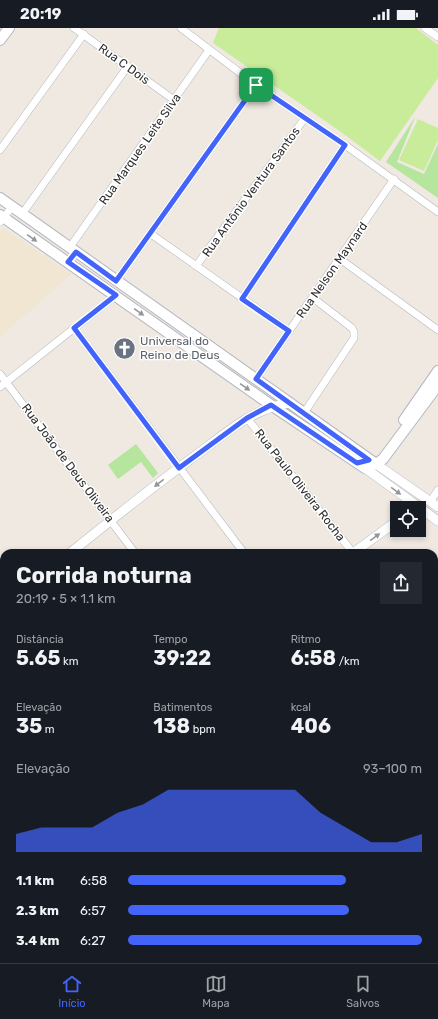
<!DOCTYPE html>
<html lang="pt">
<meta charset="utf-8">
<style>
:root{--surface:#171b24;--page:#242831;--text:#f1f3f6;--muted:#9ea1a6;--line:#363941;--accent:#4264fb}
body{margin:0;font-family:Rubik,sans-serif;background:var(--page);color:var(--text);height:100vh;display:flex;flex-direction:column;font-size:15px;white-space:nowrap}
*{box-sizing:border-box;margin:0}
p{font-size:13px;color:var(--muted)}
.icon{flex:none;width:22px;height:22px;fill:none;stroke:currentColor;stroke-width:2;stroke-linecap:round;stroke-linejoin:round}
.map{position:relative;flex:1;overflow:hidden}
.sheet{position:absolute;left:0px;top:521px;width:438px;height:414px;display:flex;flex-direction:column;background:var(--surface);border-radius:12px 12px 0 0;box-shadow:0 2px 6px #0003}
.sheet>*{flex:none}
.controls{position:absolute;left:390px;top:473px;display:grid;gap:8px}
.controls a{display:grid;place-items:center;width:36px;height:36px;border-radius:0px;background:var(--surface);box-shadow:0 2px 6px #0003;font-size:20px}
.pin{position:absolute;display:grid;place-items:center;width:34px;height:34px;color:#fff;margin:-17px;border-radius:8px;box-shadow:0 2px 6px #0006}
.round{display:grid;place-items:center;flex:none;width:42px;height:42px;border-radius:0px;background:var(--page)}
.headline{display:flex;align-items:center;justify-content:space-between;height:68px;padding:0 16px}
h1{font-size:22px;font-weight:700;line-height:30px}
.figures{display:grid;grid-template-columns:repeat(3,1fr);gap:6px;height:68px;padding:4px 16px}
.figures div{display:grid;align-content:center}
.figures b{font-size:20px;font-weight:700}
.figures small{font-size:11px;font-weight:400}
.figures p{font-size:11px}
.chart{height:112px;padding:8px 16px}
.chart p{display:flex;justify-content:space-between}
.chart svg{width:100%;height:72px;margin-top:4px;fill:var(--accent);opacity:.7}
ul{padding:0 16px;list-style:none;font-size:13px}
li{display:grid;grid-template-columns:64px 48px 1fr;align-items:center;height:30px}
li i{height:10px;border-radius:5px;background:var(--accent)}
.status{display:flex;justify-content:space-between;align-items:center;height:28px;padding:0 20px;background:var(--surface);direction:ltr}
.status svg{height:11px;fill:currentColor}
.tab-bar{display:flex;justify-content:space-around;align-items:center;height:56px;border-top:1px solid var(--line);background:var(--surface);font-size:11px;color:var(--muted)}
.tab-bar a{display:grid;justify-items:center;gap:2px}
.tab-bar .active{color:var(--accent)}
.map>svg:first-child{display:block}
</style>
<div class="status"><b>20:19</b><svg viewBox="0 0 49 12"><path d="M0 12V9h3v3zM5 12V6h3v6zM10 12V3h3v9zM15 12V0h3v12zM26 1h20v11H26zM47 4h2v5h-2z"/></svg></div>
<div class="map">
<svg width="438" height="935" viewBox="0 0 438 935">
<rect width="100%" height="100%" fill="#efe9e1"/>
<polygon fill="#f0e6d1" points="3,200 71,246 0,309 0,204"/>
<g fill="#b6e59e">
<polygon points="415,89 397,134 424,146 438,116 438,170 386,134"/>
<polygon points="136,416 158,445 153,450 141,434 118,451 108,437"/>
</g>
<g fill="#c9ec9a">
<polygon points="219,0 416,0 438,17 438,50 380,133 341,104 213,15"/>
<polygon points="418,91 438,100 438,112 424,143 399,132"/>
</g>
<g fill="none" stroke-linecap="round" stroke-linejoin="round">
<defs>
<g id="minor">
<polyline points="74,0 174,72"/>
<polyline points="181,0 256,57 345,117 438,184"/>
<polyline points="425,0 438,9"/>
<polyline points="0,122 84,6"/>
<polyline points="22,186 128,38"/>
<polyline points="0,194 12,179"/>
<polyline points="151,206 289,303"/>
<polyline points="70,219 209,22"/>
<polyline points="340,231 438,302"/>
<polyline points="196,238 305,90"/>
<polyline points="116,253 256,57"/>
<polyline points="242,271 345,117"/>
<polyline points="74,300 244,525"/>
<polyline points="0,346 135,525"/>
<polyline points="256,351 394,151"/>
<polyline points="0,359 116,267"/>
<polyline points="304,385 354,310 354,304 352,300 313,270"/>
<polyline points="247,390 353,525"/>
<polyline points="430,474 438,462"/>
<polyline points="434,633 438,638"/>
<polyline points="0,634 4,640"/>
<polyline points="434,682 438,679"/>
<polyline points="0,778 4,783"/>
<polyline points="434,778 438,784"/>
<polyline points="434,899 438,897"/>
<polyline points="434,917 438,922"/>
<polyline points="0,920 4,926"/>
<polyline points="8,931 11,935"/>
<polyline points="117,931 120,935"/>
<polyline points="228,931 231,935"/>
<polyline points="335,931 338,935"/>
<polyline points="91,935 97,931"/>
<polyline points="384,935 390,931"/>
</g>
<g id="tertiary">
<polyline points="376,436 438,479"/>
<polyline points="365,440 438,493"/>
<path d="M70,525C111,492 152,459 195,428C225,406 251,381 289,375"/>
<polyline points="353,525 397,493"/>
<polyline points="0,578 4,575"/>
<polyline points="0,791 4,788"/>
</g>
<g id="secondary">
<polyline points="0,12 9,0"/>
<polyline points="0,170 376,436"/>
<polyline points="0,187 271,377 365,440 376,436 383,431 438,357"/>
<polyline points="404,392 438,343"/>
</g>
</defs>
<use href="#minor" stroke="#b4b7c1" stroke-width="8"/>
<use href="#tertiary" stroke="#b4b7c1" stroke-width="10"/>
<use href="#secondary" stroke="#b4b7c1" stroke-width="12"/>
<use href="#minor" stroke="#fff" stroke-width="7"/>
<use href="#tertiary" stroke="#fff" stroke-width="9"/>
<use href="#secondary" stroke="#fff" stroke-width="10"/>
</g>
<defs><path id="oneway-solid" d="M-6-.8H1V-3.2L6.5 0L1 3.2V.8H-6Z"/></defs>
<g fill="#969696">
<use href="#oneway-solid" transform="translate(32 210) rotate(35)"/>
<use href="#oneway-solid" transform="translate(139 284) rotate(35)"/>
<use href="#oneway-solid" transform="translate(245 359) rotate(35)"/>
<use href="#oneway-solid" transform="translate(159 455) rotate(142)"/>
<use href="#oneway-solid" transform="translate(396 463) rotate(36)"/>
<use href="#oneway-solid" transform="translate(375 509) rotate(-36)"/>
</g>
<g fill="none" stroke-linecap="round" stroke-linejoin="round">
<defs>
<polygon id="route" points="256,57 345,117 242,271 289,303 256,351 369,432 357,435 271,377 247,390 179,440 74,300 116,267 68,234 76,224 116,253"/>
</defs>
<use href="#route" stroke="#fff" stroke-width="8"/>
<use href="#route" stroke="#4264fb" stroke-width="5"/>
</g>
<defs>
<symbol id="church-disc" viewBox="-11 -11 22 22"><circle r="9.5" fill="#6b7280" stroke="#fff"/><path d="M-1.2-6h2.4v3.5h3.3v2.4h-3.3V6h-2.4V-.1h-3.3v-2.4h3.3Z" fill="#fff"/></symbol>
</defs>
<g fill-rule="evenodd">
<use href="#church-disc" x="112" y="308" width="25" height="25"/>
</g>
<g text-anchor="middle" stroke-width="3" stroke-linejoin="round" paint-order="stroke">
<g font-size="12" fill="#2e2e2e" stroke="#fff">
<text transform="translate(124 36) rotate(36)" y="4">Rua C Dois</text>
<text transform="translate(140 121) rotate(-55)" y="4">Rua Marques Leite Silva</text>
<text transform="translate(251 164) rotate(-54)" y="4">Rua Antônio Ventura Santos</text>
<text transform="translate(332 242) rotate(-55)" y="4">Rua Nelson Maynard</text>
<text transform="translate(68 435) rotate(53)" y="4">Rua João de Deus Oliveira</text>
<text transform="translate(300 457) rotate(52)" y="4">Rua Paulo Oliveira Rocha</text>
</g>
<g font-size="12" fill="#5b616d" stroke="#fff" text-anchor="start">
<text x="140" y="317">Universal do<tspan x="140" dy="14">Reino de Deus</tspan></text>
</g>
</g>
</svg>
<div class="controls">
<a><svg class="icon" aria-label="locate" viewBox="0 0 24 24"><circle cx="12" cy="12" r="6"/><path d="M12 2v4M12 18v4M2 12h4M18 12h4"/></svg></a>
</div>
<div class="pin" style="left:256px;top:57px;background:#1e9e55"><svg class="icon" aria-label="arrive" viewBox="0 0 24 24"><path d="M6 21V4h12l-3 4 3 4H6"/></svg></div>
<section class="sheet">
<div class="headline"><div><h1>Corrida noturna</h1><p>20:19 · 5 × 1.1 km</p></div><a class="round"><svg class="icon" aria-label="share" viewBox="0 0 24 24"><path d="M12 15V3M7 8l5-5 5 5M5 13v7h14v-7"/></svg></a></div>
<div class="figures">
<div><p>Distância</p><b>5.65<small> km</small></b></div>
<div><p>Tempo</p><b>39:22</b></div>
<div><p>Ritmo</p><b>6:58<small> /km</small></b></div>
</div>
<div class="figures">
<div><p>Elevação</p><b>35<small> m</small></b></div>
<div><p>Batimentos</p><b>138<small> bpm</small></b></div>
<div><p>kcal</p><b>406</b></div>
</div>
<div class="chart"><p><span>Elevação</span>93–100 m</p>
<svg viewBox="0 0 160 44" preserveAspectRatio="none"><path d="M0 44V33L10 29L20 29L30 29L40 20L50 15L60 6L70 6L80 6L90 6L100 6L110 6L120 20L130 29L140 38L150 38L160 33V44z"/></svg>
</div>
<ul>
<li><b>1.1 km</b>6:58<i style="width:74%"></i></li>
<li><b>2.3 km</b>6:57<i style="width:75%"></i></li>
<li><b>3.4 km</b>6:27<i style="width:100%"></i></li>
</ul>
</section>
</div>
<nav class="tab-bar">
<a class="active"><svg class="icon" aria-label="home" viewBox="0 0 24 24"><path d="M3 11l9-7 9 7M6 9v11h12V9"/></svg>Início</a>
<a><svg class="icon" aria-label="map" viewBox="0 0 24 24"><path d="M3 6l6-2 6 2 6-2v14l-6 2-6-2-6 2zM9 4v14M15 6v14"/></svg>Mapa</a>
<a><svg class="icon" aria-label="saved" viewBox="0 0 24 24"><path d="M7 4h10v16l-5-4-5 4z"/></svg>Salvos</a>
</nav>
